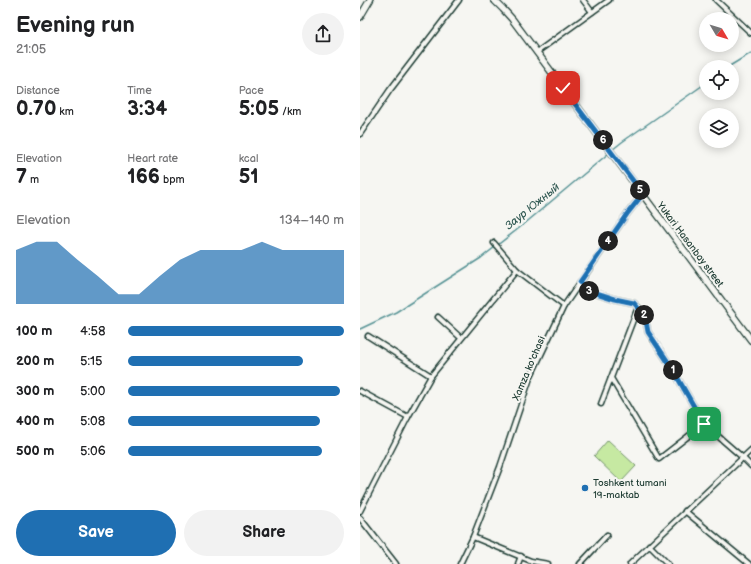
<!DOCTYPE html>
<meta charset="utf-8">
<style>
:root{--surface:#fff;--page:#f2f2f2;--text:#202124;--muted:#757577;--accent:#1f6fb2}
body{margin:0;font-family:"Balsamiq Sans",sans-serif;background:var(--page);color:var(--text);height:100vh;display:flex;flex-direction:column;font-size:15px;white-space:nowrap}
*{box-sizing:border-box;margin:0}
p{font-size:13px;color:var(--muted)}
.icon{flex:none;width:22px;height:22px;fill:none;stroke:currentColor;stroke-width:2;stroke-linecap:round;stroke-linejoin:round}
.map{position:relative;flex:1;overflow:hidden}
.drawer{display:flex;flex-direction:column;background:var(--surface);width:360px}
.drawer>*{flex:none}
.needle{width:26px;rotate:128deg}
.buttons{position:absolute;left:339px;top:12px;display:grid;gap:8px}
.buttons a{display:grid;place-items:center;width:40px;height:40px;border-radius:50%;background:var(--surface);box-shadow:0 2px 10px #0003;font-size:20px}
.pin{position:absolute;display:grid;place-items:center;width:34px;height:34px;color:#fff;margin:-17px;border-radius:8px;box-shadow:0 2px 6px #0006}
.km{position:absolute;width:20px;height:20px;margin:-10px;border-radius:50%;background:#222;color:#fff;font-size:11px;line-height:20px;text-align:center}
.round{display:grid;place-items:center;flex:none;width:42px;height:42px;border-radius:21px;background:var(--page)}
.head{display:flex;align-items:center;justify-content:space-between;height:68px;padding:0 16px}
h1{font-size:22px;font-weight:600;line-height:30px}
.figures{display:grid;grid-template-columns:repeat(3,1fr);gap:6px;height:68px;padding:4px 16px}
.figures div{display:grid;align-content:center}
.figures b{font-size:20px;font-weight:600}
.figures small{font-size:11px;font-weight:400}
.figures p{font-size:11px}
.chart{height:112px;padding:8px 16px}
.chart p{display:flex;justify-content:space-between}
.chart svg{width:100%;height:72px;margin-top:4px;fill:var(--accent);opacity:.7}
.cta{display:flex;gap:8px;margin-top:auto;padding:8px 16px}
.cta a{flex:1;height:46px;border-radius:24px;background:var(--accent);color:#fff;font-size:16px;font-weight:600;line-height:46px;text-align:center}
.cta a+a{background:var(--page);color:var(--text)}
ul{padding:0 16px;list-style:none;font-size:13px}
li{display:grid;grid-template-columns:64px 48px 1fr;align-items:center;height:30px}
li i{height:10px;border-radius:5px;background:var(--accent)}
main{display:flex;flex:1;min-height:0}
.map>svg:first-child{display:block}
</style>
<main>
<section class="drawer">
<div class="head"><div><h1>Evening run</h1><p>21:05</p></div><a class="round"><svg class="icon" aria-label="share" viewBox="0 0 24 24"><path d="M12 15V3M7 8l5-5 5 5M5 13v7h14v-7"/></svg></a></div>
<div class="figures">
<div><p>Distance</p><b>0.70<small> km</small></b></div>
<div><p>Time</p><b>3:34</b></div>
<div><p>Pace</p><b>5:05<small> /km</small></b></div>
</div>
<div class="figures">
<div><p>Elevation</p><b>7<small> m</small></b></div>
<div><p>Heart rate</p><b>166<small> bpm</small></b></div>
<div><p>kcal</p><b>51</b></div>
</div>
<div class="chart"><p><span>Elevation</span>134–140 m</p>
<svg viewBox="0 0 160 44" preserveAspectRatio="none"><path d="M0 44V11L10 6L20 6L30 17L40 27L50 38L60 38L70 27L80 17L90 11L100 11L110 11L120 6L130 11L140 11L150 11L160 11V44z"/></svg>
</div>
<ul>
<li><b>100 m</b>4:58<i style="width:100%"></i></li>
<li><b>200 m</b>5:15<i style="width:81%"></i></li>
<li><b>300 m</b>5:00<i style="width:98%"></i></li>
<li><b>400 m</b>5:08<i style="width:89%"></i></li>
<li><b>500 m</b>5:06<i style="width:90%"></i></li>
</ul>
<div class="cta"><a>Save</a><a>Share</a></div>
</section>
<div class="map">
<svg width="391" height="564" viewBox="0 0 391 564">
<rect width="100%" height="100%" fill="#f6f6f2"/>
<filter id="ink" filterUnits="userSpaceOnUse"><feTurbulence type="fractalNoise" baseFrequency=".025" numOctaves="2"/><feDisplacementMap in="SourceGraphic" scale="8" xChannelSelector="R" yChannelSelector="G"/><feConvolveMatrix kernelMatrix="1 2 1 2 8 2 1 2 1" color-interpolation-filters="sRGB"/></filter>
<g filter="url(#ink)">
<polygon fill="#c6e9a2" stroke="#72936b" points="248,440 276,466 261,482 234,456"/>
<g fill="none" stroke-linecap="round" stroke-linejoin="round">
<g stroke="#579395" stroke-width="1.5">
<polyline points="368,67 391,53"/>
<polyline points="252,150 262,142 346,83"/>
<polyline points="0,329 36,312 121,258 163,225 249,153"/>
</g>
<defs>
<g id="street">
<polyline points="223,0 232,12"/>
<polyline points="356,0 391,33"/>
<polyline points="177,52 249,0"/>
<polyline points="0,134 30,90 99,0"/>
<polyline points="134,243 157,270 204,306"/>
<polyline points="220,282 230,291 255,299 274,303 285,316 288,332 312,368 344,424 382,457 391,466"/>
<polyline points="78,317 101,338"/>
<polyline points="8,336 71,376"/>
<polyline points="251,378 299,459 344,424"/>
<polyline points="0,391 48,417"/>
<polyline points="241,404 278,307"/>
<polyline points="0,511 48,417 71,376 157,270"/>
<polyline points="325,511 389,564"/>
<polyline points="0,518 36,564"/>
<polyline points="113,537 171,561 188,564"/>
<polyline points="289,545 308,564"/>
<polyline points="100,564 113,537 140,467 170,378 204,306 267,214 283,194"/>
<polyline points="158,564 161,556"/>
<polyline points="220,564 247,535"/>
<polyline points="270,564 391,450"/>
</g>
<g id="secondary">
<polyline points="134,0 143,9 152,19 391,340"/>
<polyline points="0,17 10,0"/>
</g>
</defs>
<use href="#street" stroke="#1f3d34" stroke-width="7"/>
<use href="#secondary" stroke="#1f3d34" stroke-width="8"/>
<use href="#street" stroke="#f6f6f2" stroke-width="4"/>
<use href="#secondary" stroke="#f6f6f2" stroke-width="5.5"/>
</g>
</g>
<g fill="none" stroke-linecap="round" stroke-linejoin="round" filter="url(#ink)">
<defs>
<polyline id="route" points="203,88 283,194 267,214 220,282 230,291 255,299 274,303 285,316 288,332 312,368 344,424"/>
</defs>
<use href="#route" stroke="#fff" stroke-width="8"/>
<use href="#route" stroke="#1f6fb2" stroke-width="5"/>
</g>
<circle fill="#1f6fb2" stroke="#f6f6f2" stroke-width="1.5" cx="225" cy="488" r="4"/>
<g text-anchor="middle" stroke-width="4" stroke-linejoin="round" paint-order="stroke">
<g font-size="10" fill="#1f3d34" stroke="#f6f6f2">
<text transform="translate(331 244) rotate(53)" y="4">Yukari Hasanbay street</text>
<text transform="translate(168 368) rotate(-67)" y="4">Xamza ko'chasi</text>
</g>
<g font-size="10" fill="#1f3d34" stroke="#f6f6f2" text-anchor="start">
<text x="233" y="486">Toshkent tumani<tspan x="233" dy="12">19-maktab</tspan></text>
</g>
<g font-size="11" font-style="italic" fill="#325a54" stroke="#f6f6f2">
<text transform="translate(172 206) rotate(-39)" y="4">Заур Южный</text>
</g>
</g>
</svg>
<div class="buttons">
<a><svg class="needle" viewBox="-14 -14 28 28"><path d="M0-13l5 13h-10z" fill="#e53935"/><path d="M0 13l5-13h-10z" fill="#757577"/></svg></a>
<a><svg class="icon" aria-label="locate" viewBox="0 0 24 24"><circle cx="12" cy="12" r="6"/><path d="M12 2v4M12 18v4M2 12h4M18 12h4"/></svg></a>
<a><svg class="icon" aria-label="layers" viewBox="0 0 24 24"><path d="M12 4l9 5-9 5-9-5zM3 14l9 5 9-5"/></svg></a>
</div>
<div class="pin" style="left:344px;top:424px;background:#1e9e55"><svg class="icon" aria-label="arrive" viewBox="0 0 24 24"><path d="M6 21V4h12l-3 4 3 4H6"/></svg></div>
<div class="pin" style="left:203px;top:88px;background:#d93025"><svg class="icon" aria-label="check" viewBox="0 0 24 24"><path d="M5 12l5 5 9-10"/></svg></div>
<b class="km" style="left:313px;top:370px">1</b>
<b class="km" style="left:284px;top:315px">2</b>
<b class="km" style="left:229px;top:291px">3</b>
<b class="km" style="left:248px;top:241px">4</b>
<b class="km" style="left:280px;top:190px">5</b>
<b class="km" style="left:243px;top:140px">6</b>
</div>
</main>
